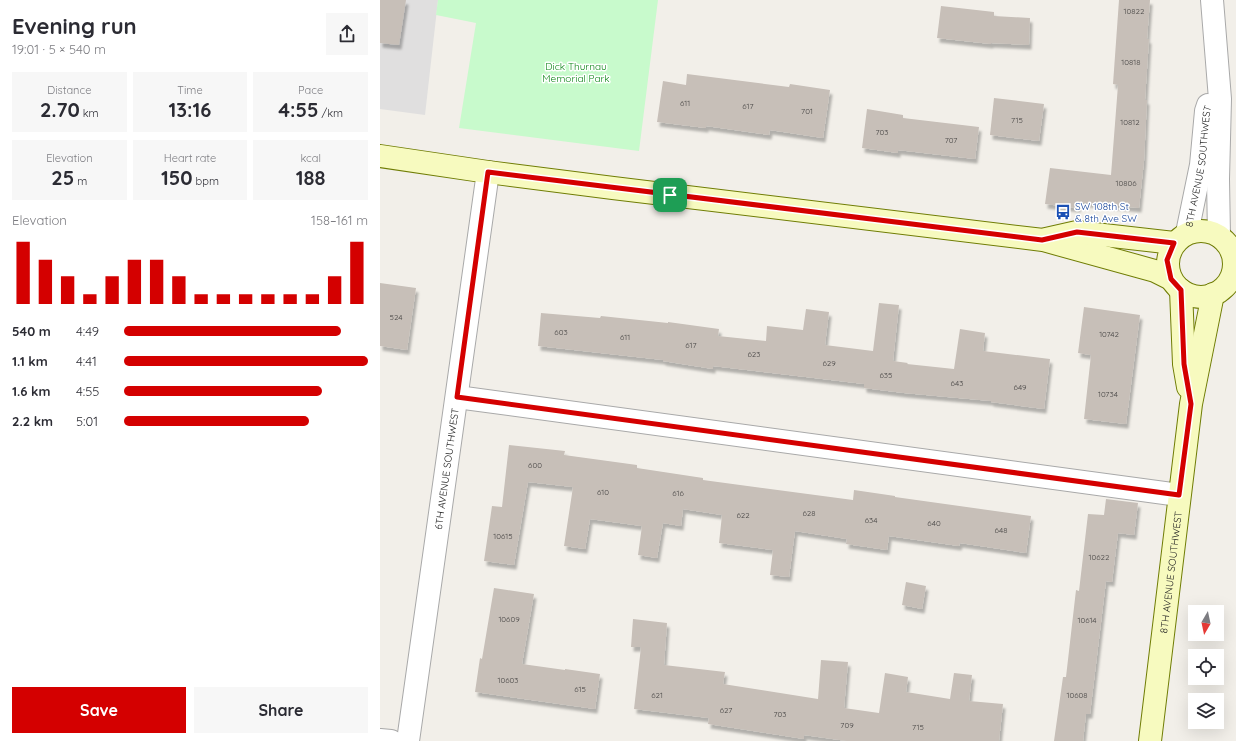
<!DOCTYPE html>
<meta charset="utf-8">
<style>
:root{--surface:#fff;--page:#f7f7f7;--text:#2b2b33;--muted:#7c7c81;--accent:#d40000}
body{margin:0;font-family:Quicksand,sans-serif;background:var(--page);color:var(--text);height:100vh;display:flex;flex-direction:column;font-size:15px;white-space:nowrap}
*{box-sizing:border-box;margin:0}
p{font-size:13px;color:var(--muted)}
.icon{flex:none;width:22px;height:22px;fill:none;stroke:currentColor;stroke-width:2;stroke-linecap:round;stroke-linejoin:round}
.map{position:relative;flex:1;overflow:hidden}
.sheet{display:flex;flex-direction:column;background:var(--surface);width:380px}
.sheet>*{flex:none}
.needle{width:26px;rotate:189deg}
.buttons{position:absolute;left:808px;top:605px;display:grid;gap:8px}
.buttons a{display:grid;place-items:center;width:36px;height:36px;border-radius:0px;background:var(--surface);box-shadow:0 4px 16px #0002;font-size:20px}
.pin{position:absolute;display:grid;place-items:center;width:34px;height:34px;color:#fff;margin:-17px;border-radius:8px;box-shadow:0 2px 6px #0006}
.round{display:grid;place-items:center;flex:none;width:42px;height:42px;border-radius:0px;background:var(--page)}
.headline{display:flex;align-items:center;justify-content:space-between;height:68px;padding:0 12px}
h1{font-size:22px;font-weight:700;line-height:30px}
.metrics{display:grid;grid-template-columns:repeat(3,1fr);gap:6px;height:68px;padding:4px 12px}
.metrics div{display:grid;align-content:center;border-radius:0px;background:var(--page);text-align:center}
.metrics b{font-size:20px;font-weight:700}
.metrics small{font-size:11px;font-weight:400}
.metrics p{font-size:11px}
.chart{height:112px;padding:8px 12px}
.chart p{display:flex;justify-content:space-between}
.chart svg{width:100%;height:72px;margin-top:4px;stroke:var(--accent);stroke-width:6}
.action{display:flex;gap:8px;margin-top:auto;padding:8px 12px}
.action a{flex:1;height:46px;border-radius:0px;background:var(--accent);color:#fff;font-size:16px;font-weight:700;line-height:46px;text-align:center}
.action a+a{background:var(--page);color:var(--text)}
ul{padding:0 12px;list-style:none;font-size:13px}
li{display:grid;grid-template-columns:64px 48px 1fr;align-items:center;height:30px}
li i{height:10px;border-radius:5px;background:var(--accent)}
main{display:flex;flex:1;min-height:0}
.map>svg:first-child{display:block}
</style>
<main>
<section class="sheet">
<div class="headline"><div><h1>Evening run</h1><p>19:01 · 5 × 540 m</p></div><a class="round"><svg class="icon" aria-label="share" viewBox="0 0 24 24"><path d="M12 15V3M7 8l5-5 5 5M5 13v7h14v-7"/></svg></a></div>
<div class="metrics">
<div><p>Distance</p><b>2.70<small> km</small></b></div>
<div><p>Time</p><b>13:16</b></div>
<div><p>Pace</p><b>4:55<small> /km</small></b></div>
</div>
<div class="metrics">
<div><p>Elevation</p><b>25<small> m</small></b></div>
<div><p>Heart rate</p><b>150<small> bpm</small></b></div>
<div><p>kcal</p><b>188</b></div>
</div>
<div class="chart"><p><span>Elevation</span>158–161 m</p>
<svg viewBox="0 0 160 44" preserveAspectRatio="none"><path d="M5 44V6M15 44V17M25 44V27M35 44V38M45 44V27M55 44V17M65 44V17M75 44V27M85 44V38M95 44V38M105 44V38M115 44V38M125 44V38M135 44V38M145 44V27M155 44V6"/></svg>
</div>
<ul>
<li><b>540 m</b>4:49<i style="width:89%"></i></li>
<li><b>1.1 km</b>4:41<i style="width:100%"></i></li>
<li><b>1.6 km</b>4:55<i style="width:81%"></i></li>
<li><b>2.2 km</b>5:01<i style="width:76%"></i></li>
</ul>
<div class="action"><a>Save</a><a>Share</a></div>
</section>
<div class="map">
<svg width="856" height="741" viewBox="0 0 856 741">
<defs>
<filter id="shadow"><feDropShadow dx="2.5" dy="4.5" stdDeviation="1" flood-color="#0004"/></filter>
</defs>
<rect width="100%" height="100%" fill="#f2efe9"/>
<polygon fill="#e0dfdf" points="0,0 58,0 45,115 0,109"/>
<polygon fill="#c8facc" points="58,0 278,0 259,151 79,128 96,23 56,15"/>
<g fill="#c7bfb8" filter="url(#shadow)">
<polygon points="0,0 26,0 19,45 0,43"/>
<polygon points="739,0 770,0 767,39 769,39 765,100 767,100 764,161 759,208 699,202 698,208 665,204 670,168 731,175 738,85 733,84"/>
<polygon points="561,6 614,12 614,16 650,18 649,45 611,43 611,44 557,38"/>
<polygon points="307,74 409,87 410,84 450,90 443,138 390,130 389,135 326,126 326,128 277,122 283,81 306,85"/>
<polygon points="614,98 664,104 659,141 610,135"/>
<polygon points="487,109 523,115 523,118 599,127 595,159 518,150 518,153 482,148"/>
<polygon points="0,283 36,288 27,350 0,346"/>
<polygon points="499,303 519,305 513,361 528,363 527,364 574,369 580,329 605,333 603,351 670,359 664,409 611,402 611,401 524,393 484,388 484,384 426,377 333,366 333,369 283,361 283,360 158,346 161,313 220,318 221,316 288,323 288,322 339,329 338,336 386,341 387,326 423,330 426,309 449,312 445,345 493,351"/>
<polygon points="704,307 760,315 746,424 704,419 711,355 698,353"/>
<polygon points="129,445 185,451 184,455 257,465 257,468 323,478 323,480 473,500 474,490 515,496 515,497 651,516 646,553 580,543 579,546 509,536 507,550 466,544 467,539 415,531 409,577 390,575 393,550 339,543 342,515 303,509 301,526 283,523 277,558 258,555 262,526 210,519 205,549 184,546 193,487 148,482 134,565 104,561 112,506 122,507"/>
<polygon points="726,499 758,503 754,535 738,533 732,582 726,581 710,714 706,714 703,741 674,741 683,677 686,677 696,590 699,591 708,514 724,515"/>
<polygon points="526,582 546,586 542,609 522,605"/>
<polygon points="114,588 154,594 142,664 185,670 185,669 220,674 215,709 95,692 100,658 102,659"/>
<polygon points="253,619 287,623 284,665 345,672 343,684 438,699 441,660 468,662 464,708 499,713 505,673 528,677 526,692 570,699 574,673 592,675 589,701 623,704 619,741 467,741 424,735 424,739 328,724 329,718 254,709 261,647 251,647"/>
</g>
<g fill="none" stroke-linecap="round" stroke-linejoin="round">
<defs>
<g id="street">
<polyline points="832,0 840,99 838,179 839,236"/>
<path id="s1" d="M807,233L821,165L826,111L828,105"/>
<polyline points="77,397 799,495"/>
<polyline points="0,740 11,741"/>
<path id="s2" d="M28,741L108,172"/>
</g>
<g id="secondary">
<polyline points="0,156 108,172 233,188 663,240 775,271 791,279"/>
<circle cx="821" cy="264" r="33"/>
<polyline points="666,239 697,232 794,243"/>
<polyline points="801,290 804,364 808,387"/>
<path id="s3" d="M770,741L811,404L833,294"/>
</g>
</defs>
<use href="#street" stroke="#a9a9a9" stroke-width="24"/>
<use href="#secondary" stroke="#707d05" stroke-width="24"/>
<use href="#street" stroke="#fff" stroke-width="22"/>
<use href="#secondary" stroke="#f7fabf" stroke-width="22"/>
</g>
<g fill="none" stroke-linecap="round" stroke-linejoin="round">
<defs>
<polygon id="route" points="108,172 662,240 697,232 794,243 787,260 791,279 801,290 804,364 811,404 799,495 77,397"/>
</defs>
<use href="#route" stroke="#fff" stroke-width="8"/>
<use href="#route" stroke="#d40000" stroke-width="5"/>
</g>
<defs>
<symbol id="bus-bare" viewBox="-9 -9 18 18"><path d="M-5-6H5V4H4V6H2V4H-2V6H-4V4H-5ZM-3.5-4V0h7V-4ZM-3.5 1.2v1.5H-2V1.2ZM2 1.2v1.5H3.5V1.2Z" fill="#1a4fb4" stroke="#fff" stroke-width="2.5" paint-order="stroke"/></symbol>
</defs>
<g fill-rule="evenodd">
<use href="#bus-bare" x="672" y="201" width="22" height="22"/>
</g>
<g text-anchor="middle" stroke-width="3" stroke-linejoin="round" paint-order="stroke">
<g font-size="8" fill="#4b4948">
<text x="754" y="14">10822</text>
<text x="751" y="65">10818</text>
<text x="305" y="106">611</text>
<text x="368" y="109">617</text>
<text x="427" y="114">701</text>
<text x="637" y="123">715</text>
<text x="750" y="125">10812</text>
<text x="502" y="135">703</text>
<text x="571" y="143">707</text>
<text x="746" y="186">10806</text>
<text x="16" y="320">524</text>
<text x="181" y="335">603</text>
<text x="729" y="337">10742</text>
<text x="245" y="340">611</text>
<text x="311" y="348">617</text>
<text x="374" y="357">623</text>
<text x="449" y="366">629</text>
<text x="506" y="378">635</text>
<text x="577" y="386">643</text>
<text x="640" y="390">649</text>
<text x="728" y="397">10734</text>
<text x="155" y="468">600</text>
<text x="223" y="495">610</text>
<text x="298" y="496">616</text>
<text x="429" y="516">628</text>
<text x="363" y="518">622</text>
<text x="491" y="523">634</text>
<text x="554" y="526">640</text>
<text x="621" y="533">648</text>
<text x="123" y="539">10615</text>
<text x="719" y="560">10622</text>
<text x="129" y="622">10609</text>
<text x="707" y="623">10614</text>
<text x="128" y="683">10603</text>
<text x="200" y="692">615</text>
<text x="277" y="698">621</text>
<text x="697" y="698">10608</text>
<text x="346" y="713">627</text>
<text x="400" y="717">703</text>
<text x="467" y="728">709</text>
<text x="538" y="730">715</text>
</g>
<g font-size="10" fill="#0c8416" stroke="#fff">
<text x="196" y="70">Dick Thurnau<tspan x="196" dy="12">Memorial Park</tspan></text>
</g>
<g font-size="10" fill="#222" stroke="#fff">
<text dy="4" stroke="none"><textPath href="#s1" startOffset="68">8TH AVENUE SOUTHWEST</textPath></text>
<text dy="4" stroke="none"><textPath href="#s2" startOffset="275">6TH AVENUE SOUTHWEST</textPath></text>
<text dy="4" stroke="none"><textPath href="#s3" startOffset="170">8TH AVENUE SOUTHWEST</textPath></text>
</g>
<g font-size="10" fill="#164399" stroke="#fff" text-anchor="start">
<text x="695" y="210">SW 108th St<tspan x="695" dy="12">&amp; 8th Ave SW</tspan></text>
</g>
</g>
</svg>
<div class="buttons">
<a><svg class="needle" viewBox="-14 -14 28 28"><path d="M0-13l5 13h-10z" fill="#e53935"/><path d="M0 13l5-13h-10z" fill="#7c7c81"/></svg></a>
<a><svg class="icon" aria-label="locate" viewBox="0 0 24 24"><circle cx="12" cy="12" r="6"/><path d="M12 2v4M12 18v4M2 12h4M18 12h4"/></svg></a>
<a><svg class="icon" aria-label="layers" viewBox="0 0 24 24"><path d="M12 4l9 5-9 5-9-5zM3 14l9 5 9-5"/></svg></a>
</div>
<div class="pin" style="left:290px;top:195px;background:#1e9e55"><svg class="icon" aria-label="arrive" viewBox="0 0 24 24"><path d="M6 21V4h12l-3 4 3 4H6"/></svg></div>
</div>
</main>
